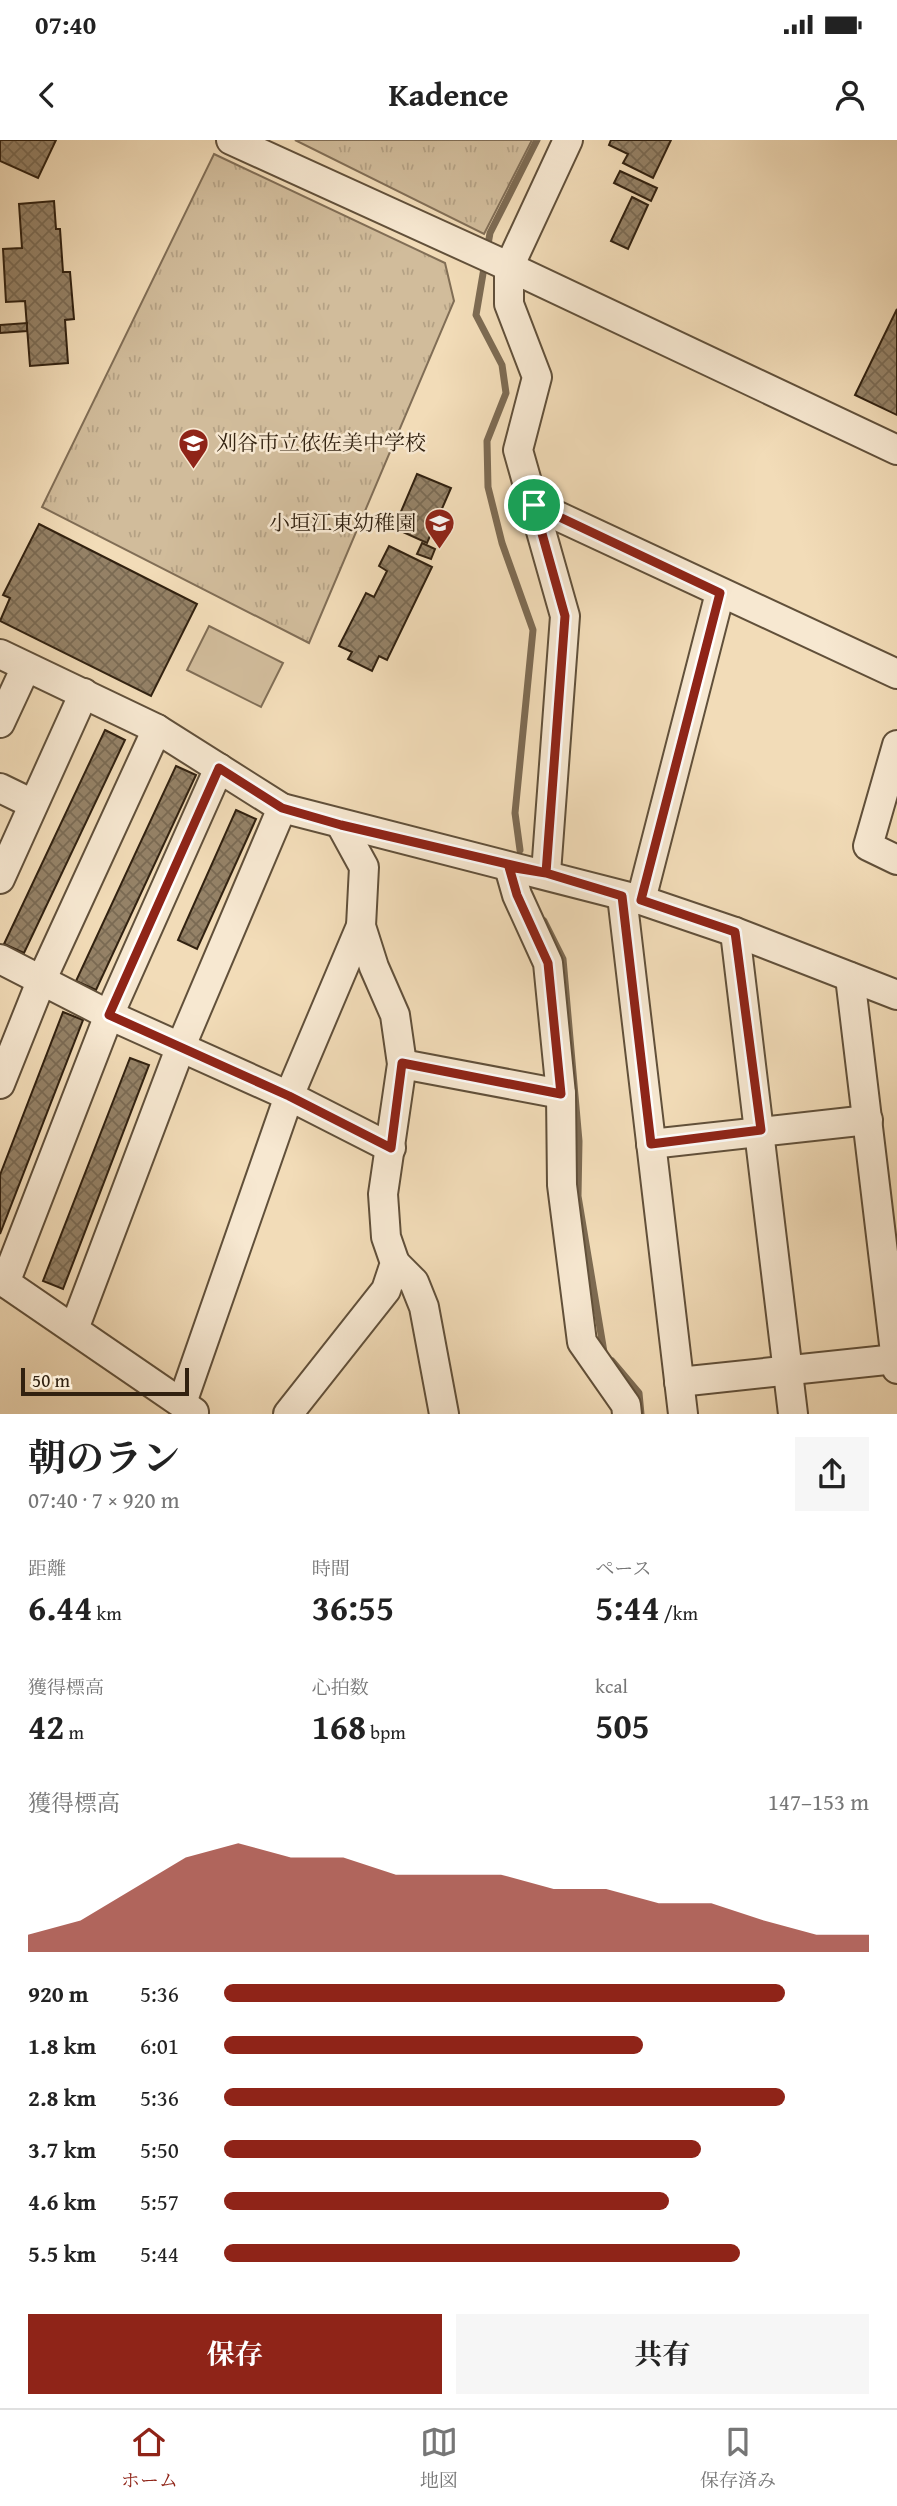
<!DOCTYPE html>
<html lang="ja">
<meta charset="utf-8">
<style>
:root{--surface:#fff;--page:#f6f6f6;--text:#222;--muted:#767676;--line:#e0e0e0;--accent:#8f2418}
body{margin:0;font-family:"Gentium Book Plus","Noto Serif JP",serif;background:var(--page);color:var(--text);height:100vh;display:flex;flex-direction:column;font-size:26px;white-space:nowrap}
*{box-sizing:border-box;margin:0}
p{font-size:23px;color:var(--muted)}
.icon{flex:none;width:38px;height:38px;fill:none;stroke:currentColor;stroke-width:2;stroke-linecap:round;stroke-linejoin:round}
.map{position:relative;height:1274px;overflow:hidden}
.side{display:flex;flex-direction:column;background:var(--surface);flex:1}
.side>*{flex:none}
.scale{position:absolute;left:21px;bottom:18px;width:168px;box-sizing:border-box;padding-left:7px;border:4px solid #312110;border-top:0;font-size:19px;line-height:24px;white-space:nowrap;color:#312110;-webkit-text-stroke:5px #f7e8d1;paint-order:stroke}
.pin{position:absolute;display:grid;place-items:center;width:60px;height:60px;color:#fff;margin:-30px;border:4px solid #fff;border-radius:50%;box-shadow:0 2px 7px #0007}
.round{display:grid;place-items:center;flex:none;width:74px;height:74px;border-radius:0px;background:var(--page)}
.head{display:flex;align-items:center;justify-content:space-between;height:119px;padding:0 28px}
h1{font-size:38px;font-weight:700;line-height:52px}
.figures{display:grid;grid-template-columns:repeat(3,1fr);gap:10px;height:119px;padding:7px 28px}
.figures div{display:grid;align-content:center}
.figures b{font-size:35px;font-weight:700}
.figures small{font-size:19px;font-weight:400}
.figures p{font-size:19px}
.chart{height:196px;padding:14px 28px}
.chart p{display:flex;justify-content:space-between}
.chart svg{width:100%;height:126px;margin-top:7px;fill:var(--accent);opacity:.7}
.primary-button{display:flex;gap:14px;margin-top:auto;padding:14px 28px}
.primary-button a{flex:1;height:80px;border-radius:0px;background:var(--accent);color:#fff;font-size:28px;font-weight:700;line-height:80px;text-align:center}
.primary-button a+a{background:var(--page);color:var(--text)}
ul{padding:0 28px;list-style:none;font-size:23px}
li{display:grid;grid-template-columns:112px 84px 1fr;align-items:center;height:52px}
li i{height:18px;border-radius:9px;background:var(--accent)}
.status{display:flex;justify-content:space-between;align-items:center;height:49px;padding:0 35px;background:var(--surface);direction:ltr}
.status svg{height:19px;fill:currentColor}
header{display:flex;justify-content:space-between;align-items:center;height:91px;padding:0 28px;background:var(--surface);font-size:32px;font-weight:700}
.tabs{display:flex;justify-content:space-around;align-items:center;height:98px;border-top:2px solid var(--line);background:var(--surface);font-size:19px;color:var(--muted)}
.tabs a{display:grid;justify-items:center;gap:4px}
.tabs .on{color:var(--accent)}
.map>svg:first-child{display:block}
</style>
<div class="status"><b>07:40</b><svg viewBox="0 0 49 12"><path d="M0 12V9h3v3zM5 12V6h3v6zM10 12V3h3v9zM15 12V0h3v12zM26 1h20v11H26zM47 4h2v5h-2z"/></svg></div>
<header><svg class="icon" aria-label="back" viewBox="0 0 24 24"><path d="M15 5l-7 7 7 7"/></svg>Kadence<svg class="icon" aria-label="person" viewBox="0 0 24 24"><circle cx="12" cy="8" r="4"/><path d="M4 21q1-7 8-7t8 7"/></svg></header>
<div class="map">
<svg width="897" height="1274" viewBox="0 0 897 1274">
<defs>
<pattern id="park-tufts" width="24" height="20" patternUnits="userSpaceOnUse" patternTransform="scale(1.75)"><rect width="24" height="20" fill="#d1bc9b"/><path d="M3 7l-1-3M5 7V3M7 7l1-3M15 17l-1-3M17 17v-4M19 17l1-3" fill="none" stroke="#b4a184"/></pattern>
<pattern id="building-cross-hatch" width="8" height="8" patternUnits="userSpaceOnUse" patternTransform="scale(1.75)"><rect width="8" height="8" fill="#958267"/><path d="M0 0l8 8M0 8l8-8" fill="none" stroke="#7a6a53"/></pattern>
</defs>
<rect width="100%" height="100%" fill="#f2dcb8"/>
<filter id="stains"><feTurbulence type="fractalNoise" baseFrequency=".00286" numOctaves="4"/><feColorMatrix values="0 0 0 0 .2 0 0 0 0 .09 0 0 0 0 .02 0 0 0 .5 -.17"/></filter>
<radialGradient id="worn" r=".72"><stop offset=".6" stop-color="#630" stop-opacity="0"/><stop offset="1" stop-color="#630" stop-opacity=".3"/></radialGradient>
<g fill="url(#park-tufts)" stroke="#816e56" stroke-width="2">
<polygon points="295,0 532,0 484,94"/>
<polygon points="214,14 445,123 454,161 309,503 42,367"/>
</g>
<polygon fill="#d1bc9b" stroke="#816e56" stroke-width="2" points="209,486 283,523 261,567 187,530"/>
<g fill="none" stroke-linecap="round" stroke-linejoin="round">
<g stroke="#7d6b53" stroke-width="7">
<polyline points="487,110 490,93 537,0"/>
<polyline points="485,122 476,175 502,225 506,253 487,301 488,347 502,403 533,490 515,673 520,710"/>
<polyline points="544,781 563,819 579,1001 578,1056 604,1212"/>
<polyline points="612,1221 639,1253 641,1274"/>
</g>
</g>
<g fill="url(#building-cross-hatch)" stroke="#312110" stroke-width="2">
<polygon points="0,0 56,0 38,38 0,21"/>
<polygon points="611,0 671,0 653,38 623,23 628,14 609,5"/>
<polygon points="620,31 657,48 651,61 614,43"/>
<polygon points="632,57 648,65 628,109 611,101"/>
<polygon points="54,61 56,89 60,89 63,132 70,132 74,179 65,180 68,223 30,226 25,161 6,162 3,109 22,108 19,64"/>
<polygon points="897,169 897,275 855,255"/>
<polygon points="27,183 27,191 0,193 0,185"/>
<polygon points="417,334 451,348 427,403 394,388"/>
<polygon points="39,384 197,464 151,556 0,481 10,458 3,455"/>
<polygon points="422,403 435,409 431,419 417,414"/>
<polygon points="389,406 432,427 387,520 379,516 372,531 348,519 352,512 339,506 366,453 374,457 387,431 379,426"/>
<polygon points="105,590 125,600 24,813 4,804"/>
<polygon points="176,626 196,635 96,850 76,841"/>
<polygon points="236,670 256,679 197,809 178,800"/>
<polygon points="63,872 83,880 0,1094 0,1035"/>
<polygon points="130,918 149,925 63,1149 43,1141"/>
</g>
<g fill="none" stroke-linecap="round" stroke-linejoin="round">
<defs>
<g id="minor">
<polyline points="231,0 499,122 897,310"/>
<polyline points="534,365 897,534"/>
<polyline points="0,514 157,589 282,668 641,760 735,792 897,855"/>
<polyline points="0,583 26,527"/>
<polyline points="897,605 868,706 897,720"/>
<polyline points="0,648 33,664"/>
<polyline points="509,727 517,755 548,823 561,954 562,1045 582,1202 626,1265 627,1274"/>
<polyline points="546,733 565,476 518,310 537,237 509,164 509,127 568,0"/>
<polyline points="0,739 84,553"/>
<polyline points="622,756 683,1274"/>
<polyline points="641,760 720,453"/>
<polyline points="735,792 793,1274"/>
<polyline points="0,819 109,875 289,956 391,1008"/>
<polyline points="850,837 897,1229"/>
<polyline points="402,924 561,954"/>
<polyline points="0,944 42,839 157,589"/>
<polyline points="651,1004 868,980"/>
<polyline points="395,1123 414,1142 424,1167 444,1274"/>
<polyline points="0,1139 194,1272"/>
<polyline points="5,1143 109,875 219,628"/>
<polyline points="74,1189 181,906 282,668"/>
<polyline points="679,1242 896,1219"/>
<polyline points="182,1263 289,956 361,786"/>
<polyline points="288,1274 386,1150 395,1123 386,1097 383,1054 402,924 395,875 374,827 361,786 364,727 341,685"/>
</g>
</defs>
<use href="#minor" stroke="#61503a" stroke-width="32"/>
<use href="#minor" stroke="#f7e8d1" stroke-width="28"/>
</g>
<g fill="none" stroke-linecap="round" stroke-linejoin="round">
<defs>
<polyline id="route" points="534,365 565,476 546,733 341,685 282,668 219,628 109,875 289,956 391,1008 402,923 561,954 548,823 517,755 509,727 546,733 622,756 651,1004 761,990 735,792 641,760 720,453 534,365"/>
</defs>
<use href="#route" stroke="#fff" stroke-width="14"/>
<use href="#route" stroke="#8f2418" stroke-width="9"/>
</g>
<defs>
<symbol id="school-pin" viewBox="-11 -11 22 30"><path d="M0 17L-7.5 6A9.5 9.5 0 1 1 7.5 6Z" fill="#8f2418" stroke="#f7e8d1"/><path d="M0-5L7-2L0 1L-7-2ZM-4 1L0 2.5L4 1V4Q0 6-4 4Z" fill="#fff"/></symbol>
</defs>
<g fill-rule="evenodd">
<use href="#school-pin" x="176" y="286" width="35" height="47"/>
<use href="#school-pin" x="422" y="366" width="35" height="47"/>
</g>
<g text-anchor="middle" stroke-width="5" stroke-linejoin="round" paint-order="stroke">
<g font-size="21" fill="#312110" stroke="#f7e8d1" text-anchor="start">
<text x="216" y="310">刈谷市立依佐美中学校</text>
<text x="416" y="390" text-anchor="end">小垣江東幼稚園</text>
</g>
</g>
<rect width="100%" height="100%" filter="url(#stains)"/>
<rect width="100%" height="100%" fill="url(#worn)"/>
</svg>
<div class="scale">50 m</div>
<div class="pin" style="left:534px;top:365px;background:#1e9e55"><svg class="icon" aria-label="arrive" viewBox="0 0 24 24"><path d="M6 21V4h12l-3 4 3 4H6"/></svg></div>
</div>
<section class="side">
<div class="head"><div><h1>朝のラン</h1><p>07:40 · 7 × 920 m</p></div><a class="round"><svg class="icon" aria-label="share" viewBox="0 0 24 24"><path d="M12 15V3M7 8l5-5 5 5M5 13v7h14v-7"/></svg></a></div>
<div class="figures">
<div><p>距離</p><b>6.44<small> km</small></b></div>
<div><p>時間</p><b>36:55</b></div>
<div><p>ペース</p><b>5:44<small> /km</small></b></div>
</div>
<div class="figures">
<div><p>獲得標高</p><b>42<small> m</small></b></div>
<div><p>心拍数</p><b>168<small> bpm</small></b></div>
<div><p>kcal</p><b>505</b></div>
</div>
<div class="chart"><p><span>獲得標高</span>147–153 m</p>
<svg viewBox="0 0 160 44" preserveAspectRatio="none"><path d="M0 44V38L10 33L20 22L30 11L40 6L50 11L60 11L70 17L80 17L90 17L100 22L110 22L120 27L130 27L140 33L150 38L160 38V44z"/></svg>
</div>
<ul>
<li><b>920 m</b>5:36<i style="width:87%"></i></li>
<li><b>1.8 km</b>6:01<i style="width:65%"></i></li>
<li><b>2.8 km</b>5:36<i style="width:87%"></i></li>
<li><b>3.7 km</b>5:50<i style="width:74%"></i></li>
<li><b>4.6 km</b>5:57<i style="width:69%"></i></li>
<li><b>5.5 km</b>5:44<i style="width:80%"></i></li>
</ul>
<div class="primary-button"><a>保存</a><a>共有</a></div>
</section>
<nav class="tabs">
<a class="on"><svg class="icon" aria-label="home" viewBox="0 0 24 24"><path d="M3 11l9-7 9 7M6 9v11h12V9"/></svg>ホーム</a>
<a><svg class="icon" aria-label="map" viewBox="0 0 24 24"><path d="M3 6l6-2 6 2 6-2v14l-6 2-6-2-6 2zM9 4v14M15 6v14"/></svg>地図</a>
<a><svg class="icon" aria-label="saved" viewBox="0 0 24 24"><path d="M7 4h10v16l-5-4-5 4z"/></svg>保存済み</a>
</nav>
